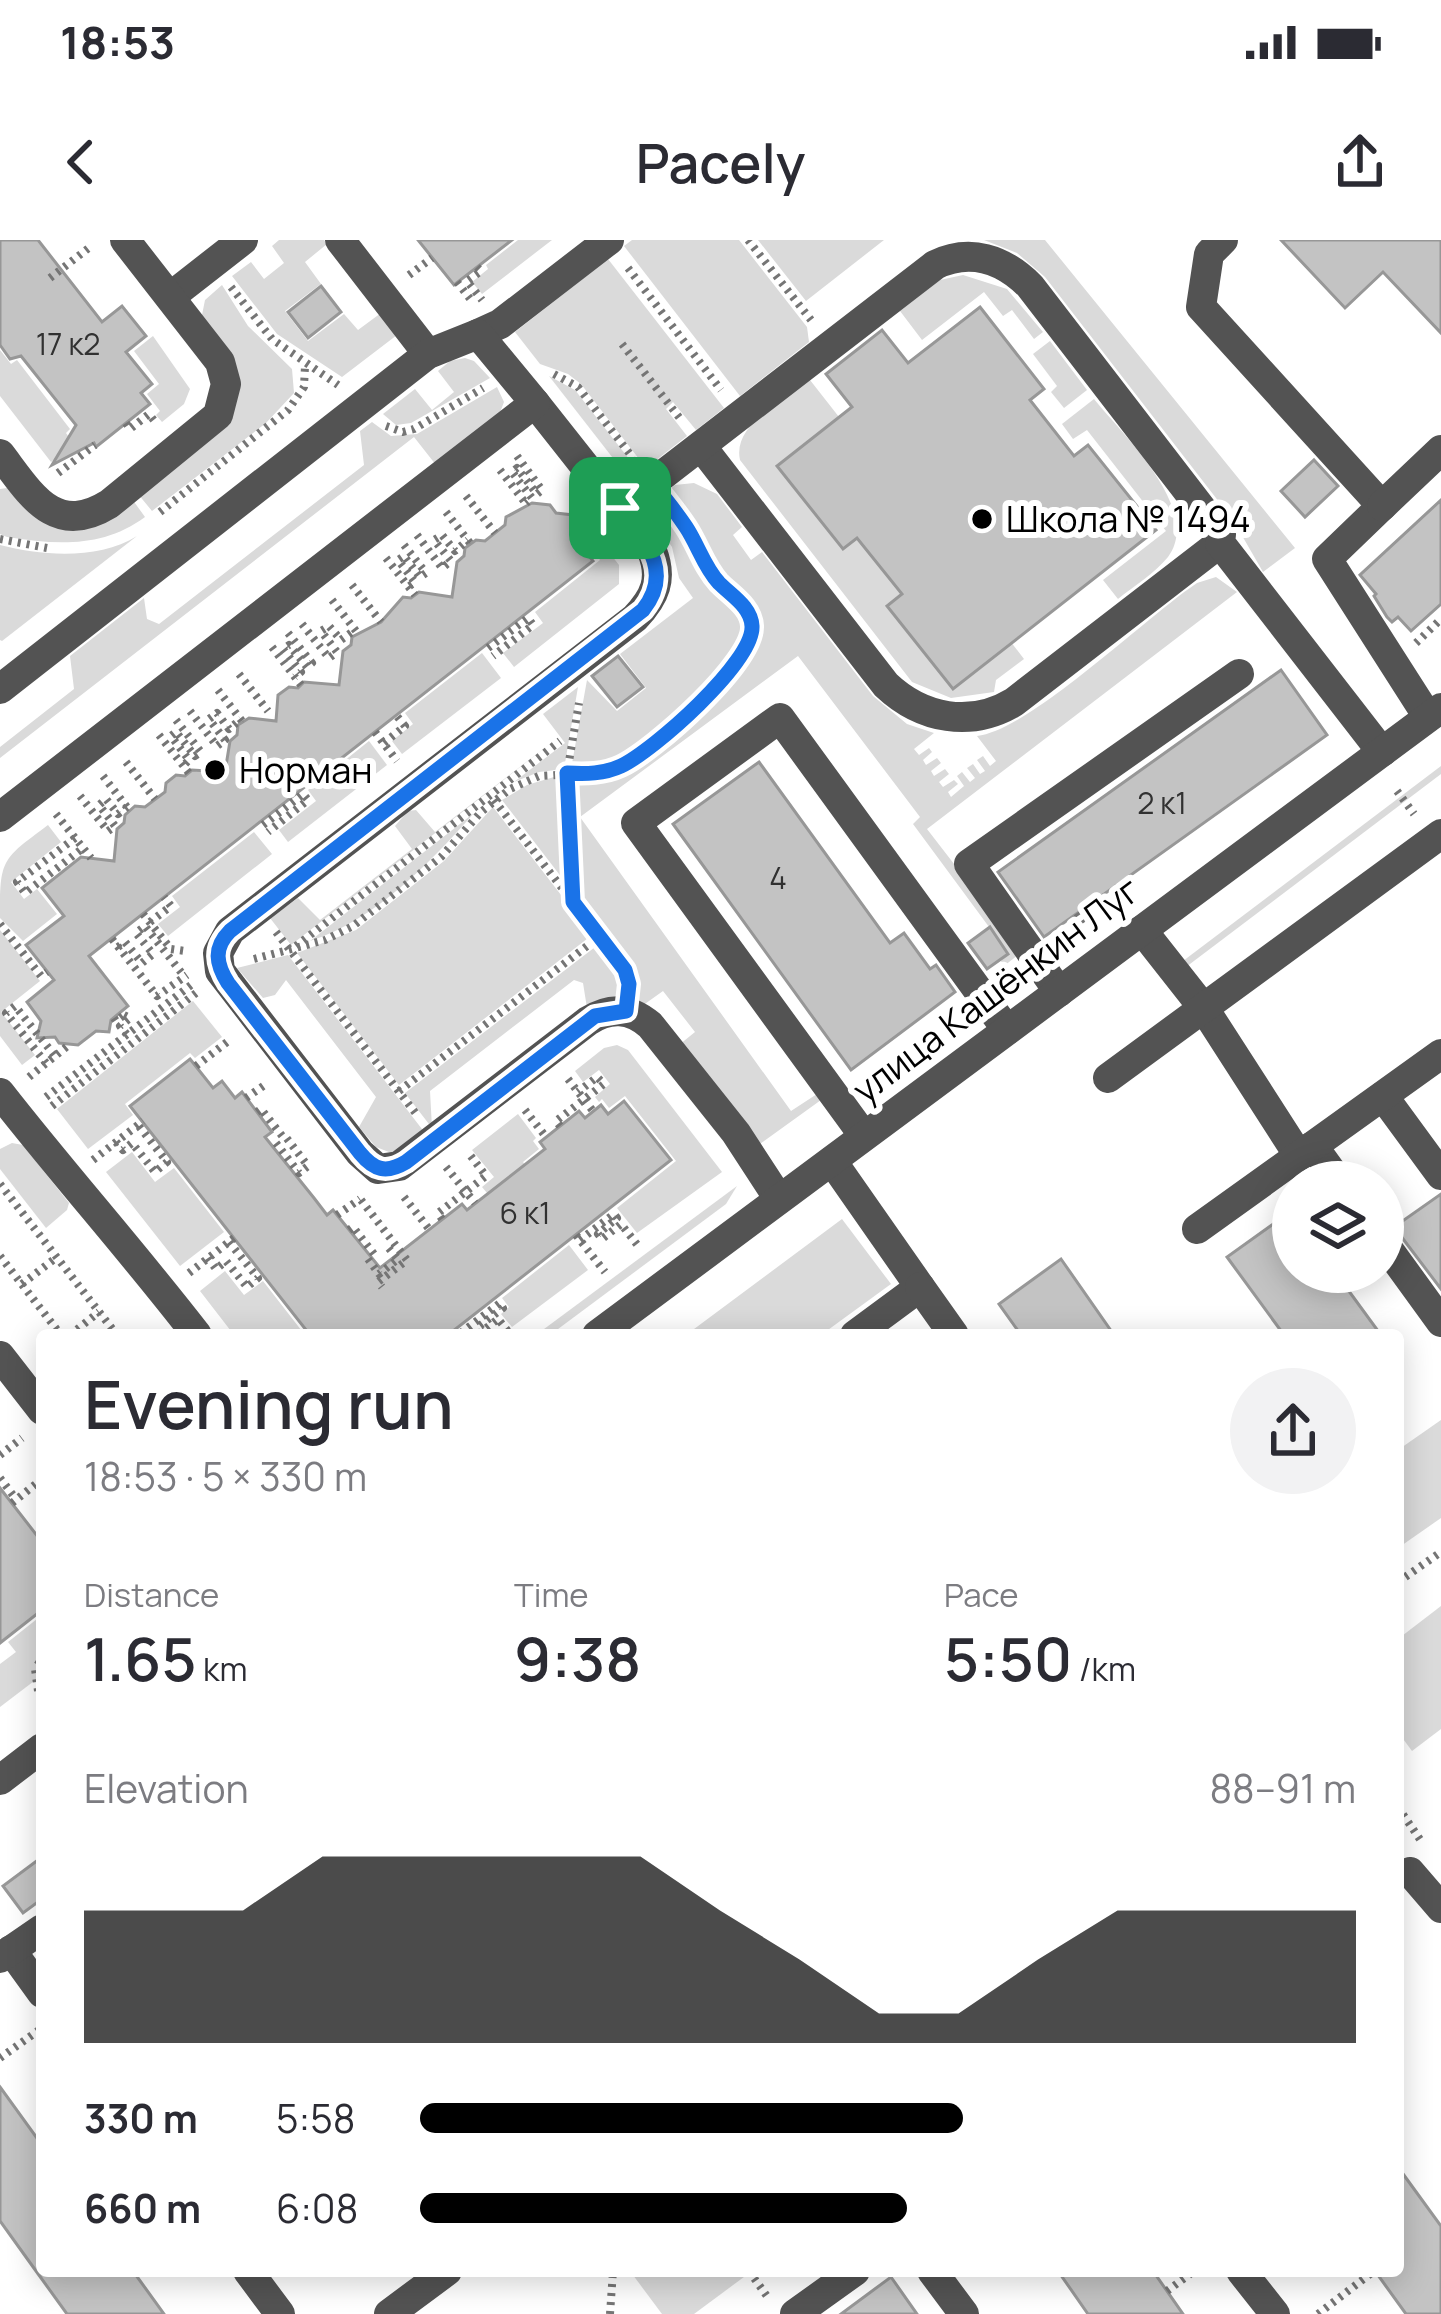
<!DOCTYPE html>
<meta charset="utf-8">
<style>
:root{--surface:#fff;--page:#f2f2f3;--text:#2b2b33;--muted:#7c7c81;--accent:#000}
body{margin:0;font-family:Manrope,sans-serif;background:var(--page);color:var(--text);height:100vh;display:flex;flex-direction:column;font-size:45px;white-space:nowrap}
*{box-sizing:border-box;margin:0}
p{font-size:39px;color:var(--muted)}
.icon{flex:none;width:66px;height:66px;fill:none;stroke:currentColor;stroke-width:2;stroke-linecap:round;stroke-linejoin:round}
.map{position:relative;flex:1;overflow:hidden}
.details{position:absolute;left:36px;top:1089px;width:1368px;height:948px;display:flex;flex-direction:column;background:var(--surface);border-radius:12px;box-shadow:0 6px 30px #0003}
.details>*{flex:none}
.buttons{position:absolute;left:1272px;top:921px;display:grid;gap:24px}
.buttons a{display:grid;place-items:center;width:132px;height:132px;border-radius:50%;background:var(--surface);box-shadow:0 6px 30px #0003;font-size:60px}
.pin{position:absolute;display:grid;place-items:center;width:102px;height:102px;color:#fff;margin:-51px;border-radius:24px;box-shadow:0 6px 18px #0006}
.round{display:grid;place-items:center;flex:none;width:126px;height:126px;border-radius:63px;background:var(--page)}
.headline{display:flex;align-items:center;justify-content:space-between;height:204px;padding:0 48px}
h1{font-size:66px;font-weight:600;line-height:90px}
.metrics{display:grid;grid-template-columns:repeat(3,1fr);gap:18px;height:204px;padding:12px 48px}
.metrics div{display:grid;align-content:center}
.metrics b{font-size:60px;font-weight:600}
.metrics small{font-size:33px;font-weight:400}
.metrics p{font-size:33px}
.chart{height:336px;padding:24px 48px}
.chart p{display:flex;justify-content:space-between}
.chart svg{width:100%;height:216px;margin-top:12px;fill:var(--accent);opacity:.7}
ul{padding:0 48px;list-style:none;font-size:39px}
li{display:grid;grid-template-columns:192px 144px 1fr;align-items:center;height:90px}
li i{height:30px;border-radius:15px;background:var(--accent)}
.status{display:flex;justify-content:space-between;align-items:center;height:84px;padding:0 60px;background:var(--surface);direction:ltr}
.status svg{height:33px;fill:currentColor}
header{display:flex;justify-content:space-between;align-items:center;height:156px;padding:0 48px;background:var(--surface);font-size:54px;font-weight:600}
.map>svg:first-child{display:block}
</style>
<div class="status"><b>18:53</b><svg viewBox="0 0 49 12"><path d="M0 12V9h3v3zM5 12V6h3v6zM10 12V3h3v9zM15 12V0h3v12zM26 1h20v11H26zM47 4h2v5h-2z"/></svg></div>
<header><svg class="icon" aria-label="back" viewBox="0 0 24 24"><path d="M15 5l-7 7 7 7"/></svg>Pacely<svg class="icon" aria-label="share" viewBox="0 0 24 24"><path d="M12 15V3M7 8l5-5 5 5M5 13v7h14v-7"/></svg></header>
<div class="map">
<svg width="1441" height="2074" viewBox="0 0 1441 2074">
<rect width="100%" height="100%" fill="#fff"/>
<g fill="#dadada">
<polygon points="279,0 324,0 327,4 305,22 321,44 285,71 308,101 344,74 358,90 381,73 397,95 342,137 277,94 232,36 251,22 264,39 284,23 272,6"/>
<polygon points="518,0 552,0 482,54 472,42 488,29 486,25"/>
<polygon points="632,0 739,0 807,87 809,102 740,156 624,6"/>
<polygon points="758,0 884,0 806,61"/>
<polygon points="984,0 1045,0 1295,308 1263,332 1233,280 1045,37 1017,13"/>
<polygon points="608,19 724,168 696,190 673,162 666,169 687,196 646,228 581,144 568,134 540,124 515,92"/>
<polygon points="963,35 1007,49 1043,92 1034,99 1012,70 1003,76 984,52 922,100 900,71 940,40"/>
<polygon points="222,45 248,86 292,129 294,153 266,183 152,271 138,254 220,189 202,75 205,60"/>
<polygon points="153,96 190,149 184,164 162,182 156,175 160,171 147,154 159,144 134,111"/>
<polygon points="1050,101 1087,150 1064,168 1051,152 1057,146 1033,114"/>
<polygon points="0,110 11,124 17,120 70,189 66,193 74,204 51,222 0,156"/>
<polygon points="465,118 474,121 490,138 411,183 396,185 383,174 415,149 432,170 454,152 438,131 450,121"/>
<polygon points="549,136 575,150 640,233 630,240"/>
<path d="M810,140L839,177L778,226L842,308L857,298L902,354L888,366L953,449L984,426L1001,389L1024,419L996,440L994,452L951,458L912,442L740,220C732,184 785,159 810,140Z"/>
<polygon points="497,147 504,162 499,175 436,225 414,197 0,518 0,507 74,449 70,416 144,358 147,379 159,384 364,225 360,191 372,182 391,196 417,194"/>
<path d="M1094,159C1123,195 1203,270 1168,317C1155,333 1134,346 1118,359L1103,340L1166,291L1087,190L1073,199L1062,184Z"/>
<path d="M694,243L717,254L742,287L733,295L751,320L762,312L873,456L907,484L934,493L914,509L919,515L929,508L932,512L923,520L926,525L937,518L941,523L931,531L934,536L945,529L949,534L939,542L943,547L954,540L958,544L948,552L951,557L964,546L957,536L962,532L970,542L975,538L967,528L973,524L980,534L985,531L977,520L983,516L990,526L996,521L977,496C1030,490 1146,377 1197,343L1216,337L1237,352L927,589L1022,712L1004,726L1001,721L1009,714L913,584L920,577L798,416L580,577L791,871L817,854L821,860L757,906L679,805L695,792L663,751L642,766L633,763C639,709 597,701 578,659C569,640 572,563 571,537C586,537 602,538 617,532C652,517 765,421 755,380C751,365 738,355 727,344C702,320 686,281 665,253L675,245Z"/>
<path d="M7,248L32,270L132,259L145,277C103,308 57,305 7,297L0,294V249Z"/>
<polygon points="658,257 688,297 712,341 744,373 747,397 729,425 641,508 605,528 571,529 587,440 617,471 646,448 620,414 693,358 679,338 672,307 646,270"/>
<polygon points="591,289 619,325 619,344 514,427 503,413 543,383 535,372 600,320 588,303 593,299 587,291"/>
<path d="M137,296L2,401L0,400V305C42,316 99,320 137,296Z"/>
<polygon points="482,413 501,438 402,514 392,501 413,484 405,473"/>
<polygon points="578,447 564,529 539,532 514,542 565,503 543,474"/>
<polygon points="555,500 291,705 270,678 298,658 320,680 412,609 395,586 408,571 416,570 435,592"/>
<polygon points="369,501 387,525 288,602 279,590 316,561 308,550"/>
<polygon points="1441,526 1441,534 1186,727 1183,721"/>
<polygon points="554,537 563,537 569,647 502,560 527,545"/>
<polygon points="493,567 592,695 399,845 297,713 356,690 444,621"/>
<path d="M474,573C430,623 374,681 310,701Z"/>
<path d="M48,585L61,602L11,642L24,659L37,649L57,674L23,701L0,678C0,619 1,620 48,585Z"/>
<polygon points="254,592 272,614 168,696 158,684 180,667 172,656"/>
<polygon points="0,690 40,741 1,772 35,815 22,825 0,796"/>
<polygon points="599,704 623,738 622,760 587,768 583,743 574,740 430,851 432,888 405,853"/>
<polygon points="288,715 425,893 394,914 376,907 359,887 376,857 286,740 275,755 263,758 237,728"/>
<polygon points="193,761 222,797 195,818 190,813 125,864 133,875 88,909 57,869"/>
<polygon points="617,805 628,810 722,932 637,993 617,968 676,921 625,856 609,868 602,859 599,862 595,857 610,844 599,830 583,842 575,831 604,808"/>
<polygon points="518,874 536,898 533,901 539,909 523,922 529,930 492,959 482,947 494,937 472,910"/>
<polygon points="12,903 23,905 69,963 67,970 46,988 0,929 0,909"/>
<polygon points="132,912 155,942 174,928 224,992 180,1026 106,932"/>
<polygon points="737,946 726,964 550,1095 536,1095"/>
<polygon points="842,979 891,1044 821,1095 686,1095"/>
<polygon points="569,1005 588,1030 512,1087 501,1074 509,1067 502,1058"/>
<polygon points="225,1031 244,1055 263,1041 305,1095 234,1095 200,1051"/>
<polygon points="1441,1180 1441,1278 1398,1308 1398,1210"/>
<polygon points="1441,1366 1441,1489 1412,1511 1398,1492 1398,1399"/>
<polygon points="42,1375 42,1435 0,1467 0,1424 16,1412 8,1402"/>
<polygon points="630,2031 752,2031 694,2074 662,2074"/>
</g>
<g fill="#c3c3c3" stroke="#979797" stroke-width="3">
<polygon points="0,0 38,0 102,82 122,66 146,96 126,112 152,144 141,153 150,164 96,207 94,203 52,225 76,185 21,116 10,119 0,105"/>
<polygon points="418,0 512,0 454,45"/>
<polygon points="1281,0 1441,0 1441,93 1383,32 1345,68"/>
<polygon points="321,46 341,72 308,98 288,72"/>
<polygon points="980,67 1044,149 1030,160 1074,216 1088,205 1156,290 953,449 887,366 902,354 857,298 843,309 777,226 852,167 826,134 882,90 908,123"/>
<polygon points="1314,220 1338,246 1305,277 1281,251"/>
<polygon points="1441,260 1441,364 1411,391 1398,377 1392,382 1387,377 1374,356 1376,354 1360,335"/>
<polygon points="532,263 550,265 556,273 573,275 582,287 580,304 593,321 89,716 128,766 111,780 109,792 96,791 78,805 59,803 55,797 37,798 41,781 27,762 54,740 26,705 64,676 42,648 81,617 114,621 117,589 124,583 125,575 135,566 145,567 165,552 166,543 176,535 185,536 192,530 225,532 230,501 237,495 238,485 249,478 276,481 278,455 289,447 298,448 304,442 339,445 343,411 351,405 352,397 381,382 403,357 411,358 419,352 452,357 457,322 464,316 465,308 476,300 485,301 505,285 506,277"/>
<polygon points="618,416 643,447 617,467 592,436"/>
<polygon points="1281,430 1327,495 1044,697 998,632"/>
<polygon points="759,522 890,703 904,693 930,729 936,725 955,752 851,830 673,584"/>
<polygon points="990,687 1008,714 987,729 968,703"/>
<polygon points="190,819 213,848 222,841 235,858 242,852 272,892 265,897 314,958 327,975 333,970 380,1028 462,964 467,970 545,909 540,902 579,871 585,878 601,865 608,874 624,861 671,920 448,1095 310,1095 130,866"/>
<polygon points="1441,954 1441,1049 1394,987"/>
<polygon points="1293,970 1293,1032 1335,1032 1381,1095 1284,1095 1227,1017"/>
<polygon points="1061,1019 1114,1095 1021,1095 999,1064"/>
<polygon points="0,1248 42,1302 42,1370 0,1403"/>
<polygon points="42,1617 42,1659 23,1673 3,1646"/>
<polygon points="0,1847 42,1905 42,2031 133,2031 164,2074 67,2074 36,2031 0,1981"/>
<polygon points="1398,1927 1441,1986 1441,2074 1406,2074 1375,2031 1398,2031"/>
<polygon points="1058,2031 1153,2031 1183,2074 1088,2074"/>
<polygon points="891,2037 917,2074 841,2074"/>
</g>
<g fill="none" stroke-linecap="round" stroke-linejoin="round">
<g stroke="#757575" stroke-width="8" stroke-dasharray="3 6" stroke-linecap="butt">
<polyline points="748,0 811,80"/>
<polyline points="477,27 481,31 467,41 482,60"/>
<polyline points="628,28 721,150"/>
<polyline points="409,35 432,18"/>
<polyline points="50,38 90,7"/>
<polyline points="457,42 471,60"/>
<polyline points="231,47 272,99 338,145"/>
<polyline points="622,104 682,181"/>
<polyline points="554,134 578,147 633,218"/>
<polyline points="126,183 130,189 149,174 156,183"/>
<polyline points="386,186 403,192 414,189 483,148"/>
<polyline points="517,216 542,250 537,254 517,228 512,232 532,258 526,263"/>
<polyline points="500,230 527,265"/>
<polyline points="58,233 95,205"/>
<polyline points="466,256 495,293"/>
<polyline points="160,272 288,170 304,147 305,126"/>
<polyline points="446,272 470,303"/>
<polyline points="417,295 442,328 451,321 434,300 442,295 455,311 468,300"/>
<polyline points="0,299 47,308"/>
<polyline points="404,305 426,333 420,337 404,316 398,320 415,342 408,347"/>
<polyline points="386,318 415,355"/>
<polyline points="352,345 381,382"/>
<polyline points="332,360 356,391"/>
<polyline points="302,384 329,418 337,412 321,391 329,386 341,400 355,390"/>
<polyline points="288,393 312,423 307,427 289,405 283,409 301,432 295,437"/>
<polyline points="1416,403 1441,379"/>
<polyline points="272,407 301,445"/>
<polyline points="488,408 528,378 533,385 493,416"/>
<polyline points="239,434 268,471"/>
<polyline points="218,450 242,481"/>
<polyline points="190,471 217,506 225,500 209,479 217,473 229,489 241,479"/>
<polyline points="176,480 201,512 195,516 176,492 171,496 189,520 183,526"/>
<polyline points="375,492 397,521"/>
<polyline points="159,495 189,533"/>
<polyline points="384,503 405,486 396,475"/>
<polyline points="126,522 155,559"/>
<polyline points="103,536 130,571"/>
<polyline points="1397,551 1414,574"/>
<polyline points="80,556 108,591 115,586 99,565 106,559 118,574 127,567"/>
<polyline points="494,560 620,723 629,740"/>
<polyline points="56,574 91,618"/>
<polyline points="263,585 303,554 308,560 268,592"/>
<polyline points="75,598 17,642 25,653 83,608"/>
<polyline points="573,662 567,533 579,463"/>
<polyline points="1077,673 1084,683"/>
<polyline points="143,674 171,709 185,711"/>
<polyline points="150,682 171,666 164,657"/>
<polyline points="0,684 41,736 47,732"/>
<polyline points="276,692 417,875"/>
<polyline points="112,699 157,756 187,735"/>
<polyline points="296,706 560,501"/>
<polyline points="118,707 125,702 142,723 153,714 136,693 145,686 184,736"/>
<polyline points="254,719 325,700 353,686 441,617 481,572 510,549 539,536 606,532 630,521 668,491 732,428 751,399 750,377 710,333 671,267"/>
<polyline points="124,775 130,778 120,786 128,796"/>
<polyline points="114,778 116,781 124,775"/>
<polyline points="46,823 6,773 15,766 55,816"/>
<polyline points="196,826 231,799"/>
<polyline points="29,837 70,804"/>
<polyline points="568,839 593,871"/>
<polyline points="399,851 600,696"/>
<polyline points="46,857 191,745"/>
<polyline points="246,858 266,844"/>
<polyline points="52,866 196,753"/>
<polyline points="525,870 546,897"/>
<polyline points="257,872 261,869 283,897"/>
<polyline points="560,886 556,881 604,844 597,837 578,852"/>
<polyline points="116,902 123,910 132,903 155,932 167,922 138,885"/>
<polyline points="276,903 299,933 308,926 285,896"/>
<polyline points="93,920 143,881"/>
<polyline points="446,927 475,963"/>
<polyline points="0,944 117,1095"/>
<polyline points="404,957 429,989"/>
<polyline points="361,960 407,1020 378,1042 382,1047"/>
<polyline points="337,975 360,959"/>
<polyline points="442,979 438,973 486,936 470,915"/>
<polyline points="349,990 353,987 374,1014"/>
<polyline points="576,995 605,1032"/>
<polyline points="580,1000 614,974 617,978 598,994 602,999 621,984 639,1007"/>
<polyline points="0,1016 61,1095"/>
<polyline points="208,1018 216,1029 226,1021 247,1047 258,1038 229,1002"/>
<polyline points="368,1019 379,1034 398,1019 386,1005"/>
<polyline points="189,1033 234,998"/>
<polyline points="22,1044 57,1017"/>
<polyline points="461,1093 500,1063 503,1068 478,1087 481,1092 498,1079 511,1095"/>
<polyline points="70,1095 99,1072"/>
<polyline points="1017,1095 1019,1093"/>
<polyline points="0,1215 22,1198"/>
<polyline points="0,1238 16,1259"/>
<polyline points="12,1263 42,1239"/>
<polyline points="1398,1342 1441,1312"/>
<polyline points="38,1451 35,1429 42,1418"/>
<polyline points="1398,1567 1421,1601"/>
<polyline points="0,1818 42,1788"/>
<polyline points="749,2031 769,2059"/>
<polyline points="1167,2051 1194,2031"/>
<polyline points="610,2074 613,2031"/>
<polyline points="1318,2074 1374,2031"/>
</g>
<g stroke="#535353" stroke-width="30">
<polyline points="340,0 428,114"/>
<polyline points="1223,0 1209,14 1201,67 1382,266 1327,319 1428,477"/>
<polyline points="170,57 243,0"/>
<polyline points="478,94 500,84 609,0"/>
<path d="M535,163L652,311C663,339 655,357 635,378L230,691L218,713L220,731L360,913L378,929L399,926L588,781C610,767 630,768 650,785L736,893L779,959"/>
<path d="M701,206L886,445C922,479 971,488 1014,462L1220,303"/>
<path d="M0,214C30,253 54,298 109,264L218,175L226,144L220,122L125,0"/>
<polyline points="1382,266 1441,210"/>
<path d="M620,268L935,25C970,8 1003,19 1030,46L1221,294L1220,303L1382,512"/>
<polyline points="0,449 428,114 478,94 535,163 0,577"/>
<polyline points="1142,690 1205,770 1299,916"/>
<polyline points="1059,752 969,624 1239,434"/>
<polyline points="1108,838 1441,594"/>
<path d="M0,853C64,935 133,1012 197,1095"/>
<polyline points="1383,856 1441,935"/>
<polyline points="864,896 636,583 780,478 1007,790"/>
<polyline points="1313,906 1339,942"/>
<polyline points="832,921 920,1047 855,1095"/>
<polyline points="1197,989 1441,814"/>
<polyline points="1383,1002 1441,1082"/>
<polyline points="920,1047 954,1095"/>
<polyline points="597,1095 1441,468"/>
<polyline points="0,1116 42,1170"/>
<polyline points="0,1540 42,1508"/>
<polyline points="1410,1632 1441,1668"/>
<polyline points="11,1710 42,1753"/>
<polyline points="0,1718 42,1689"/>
<polyline points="248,2031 280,2074"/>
<polyline points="932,2031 964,2074"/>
<polyline points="1241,2031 1275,2074"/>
<polyline points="389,2074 447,2031"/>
<polyline points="795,2074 855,2031"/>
</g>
</g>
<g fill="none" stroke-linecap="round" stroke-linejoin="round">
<defs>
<path id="route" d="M652,243C664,257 676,272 686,287C698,305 704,327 719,343C732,356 751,367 752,386C754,422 653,511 621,526C604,534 586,534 567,533L573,662L625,730L629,744L626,771L595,776L406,922C386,934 374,930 360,913L228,743C216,724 213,708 230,691L643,370C674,331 645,301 620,268Z"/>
</defs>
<use href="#route" stroke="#fff" stroke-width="24"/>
<use href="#route" stroke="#1a73e8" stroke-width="15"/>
</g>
<g fill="#000" stroke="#fff" stroke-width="4.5">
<circle cx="982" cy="279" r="12"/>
<circle cx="215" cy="530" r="12"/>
</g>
<g text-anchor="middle" stroke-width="12" stroke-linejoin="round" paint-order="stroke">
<g font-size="30" fill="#313131">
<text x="68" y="115">17 к2</text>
<text x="1162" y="574">2 к1</text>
<text x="778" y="649">4</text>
<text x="525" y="984">6 к1</text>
</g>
<g font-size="36" fill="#000" stroke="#fff" text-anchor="start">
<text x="1006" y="292">Школа № 1494</text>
<text x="239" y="543">Норман</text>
</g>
<g font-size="36" fill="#000" stroke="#fff">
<text transform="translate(996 750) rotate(-37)" y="13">улица Кашёнкин Луг</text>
</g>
</g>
</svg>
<div class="buttons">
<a><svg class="icon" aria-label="layers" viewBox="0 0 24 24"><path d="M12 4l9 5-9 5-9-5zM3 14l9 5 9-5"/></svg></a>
</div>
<div class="pin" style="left:620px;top:268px;background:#1e9e55"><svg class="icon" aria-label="arrive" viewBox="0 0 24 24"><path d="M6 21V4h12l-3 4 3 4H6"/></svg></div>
<section class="details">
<div class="headline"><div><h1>Evening run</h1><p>18:53 · 5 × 330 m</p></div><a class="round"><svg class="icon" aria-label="share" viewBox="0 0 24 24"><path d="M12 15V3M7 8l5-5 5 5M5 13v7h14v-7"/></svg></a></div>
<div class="metrics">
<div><p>Distance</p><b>1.65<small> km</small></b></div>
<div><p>Time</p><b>9:38</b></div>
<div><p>Pace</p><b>5:50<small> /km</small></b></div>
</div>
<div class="chart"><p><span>Elevation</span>88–91 m</p>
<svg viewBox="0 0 160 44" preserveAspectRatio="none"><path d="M0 44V17L10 17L20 17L30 6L40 6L50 6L60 6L70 6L80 17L90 27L100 38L110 38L120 27L130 17L140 17L150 17L160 17V44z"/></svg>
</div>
<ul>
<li><b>330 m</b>5:58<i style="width:58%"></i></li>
<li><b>660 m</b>6:08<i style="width:52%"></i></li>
</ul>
</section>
</div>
